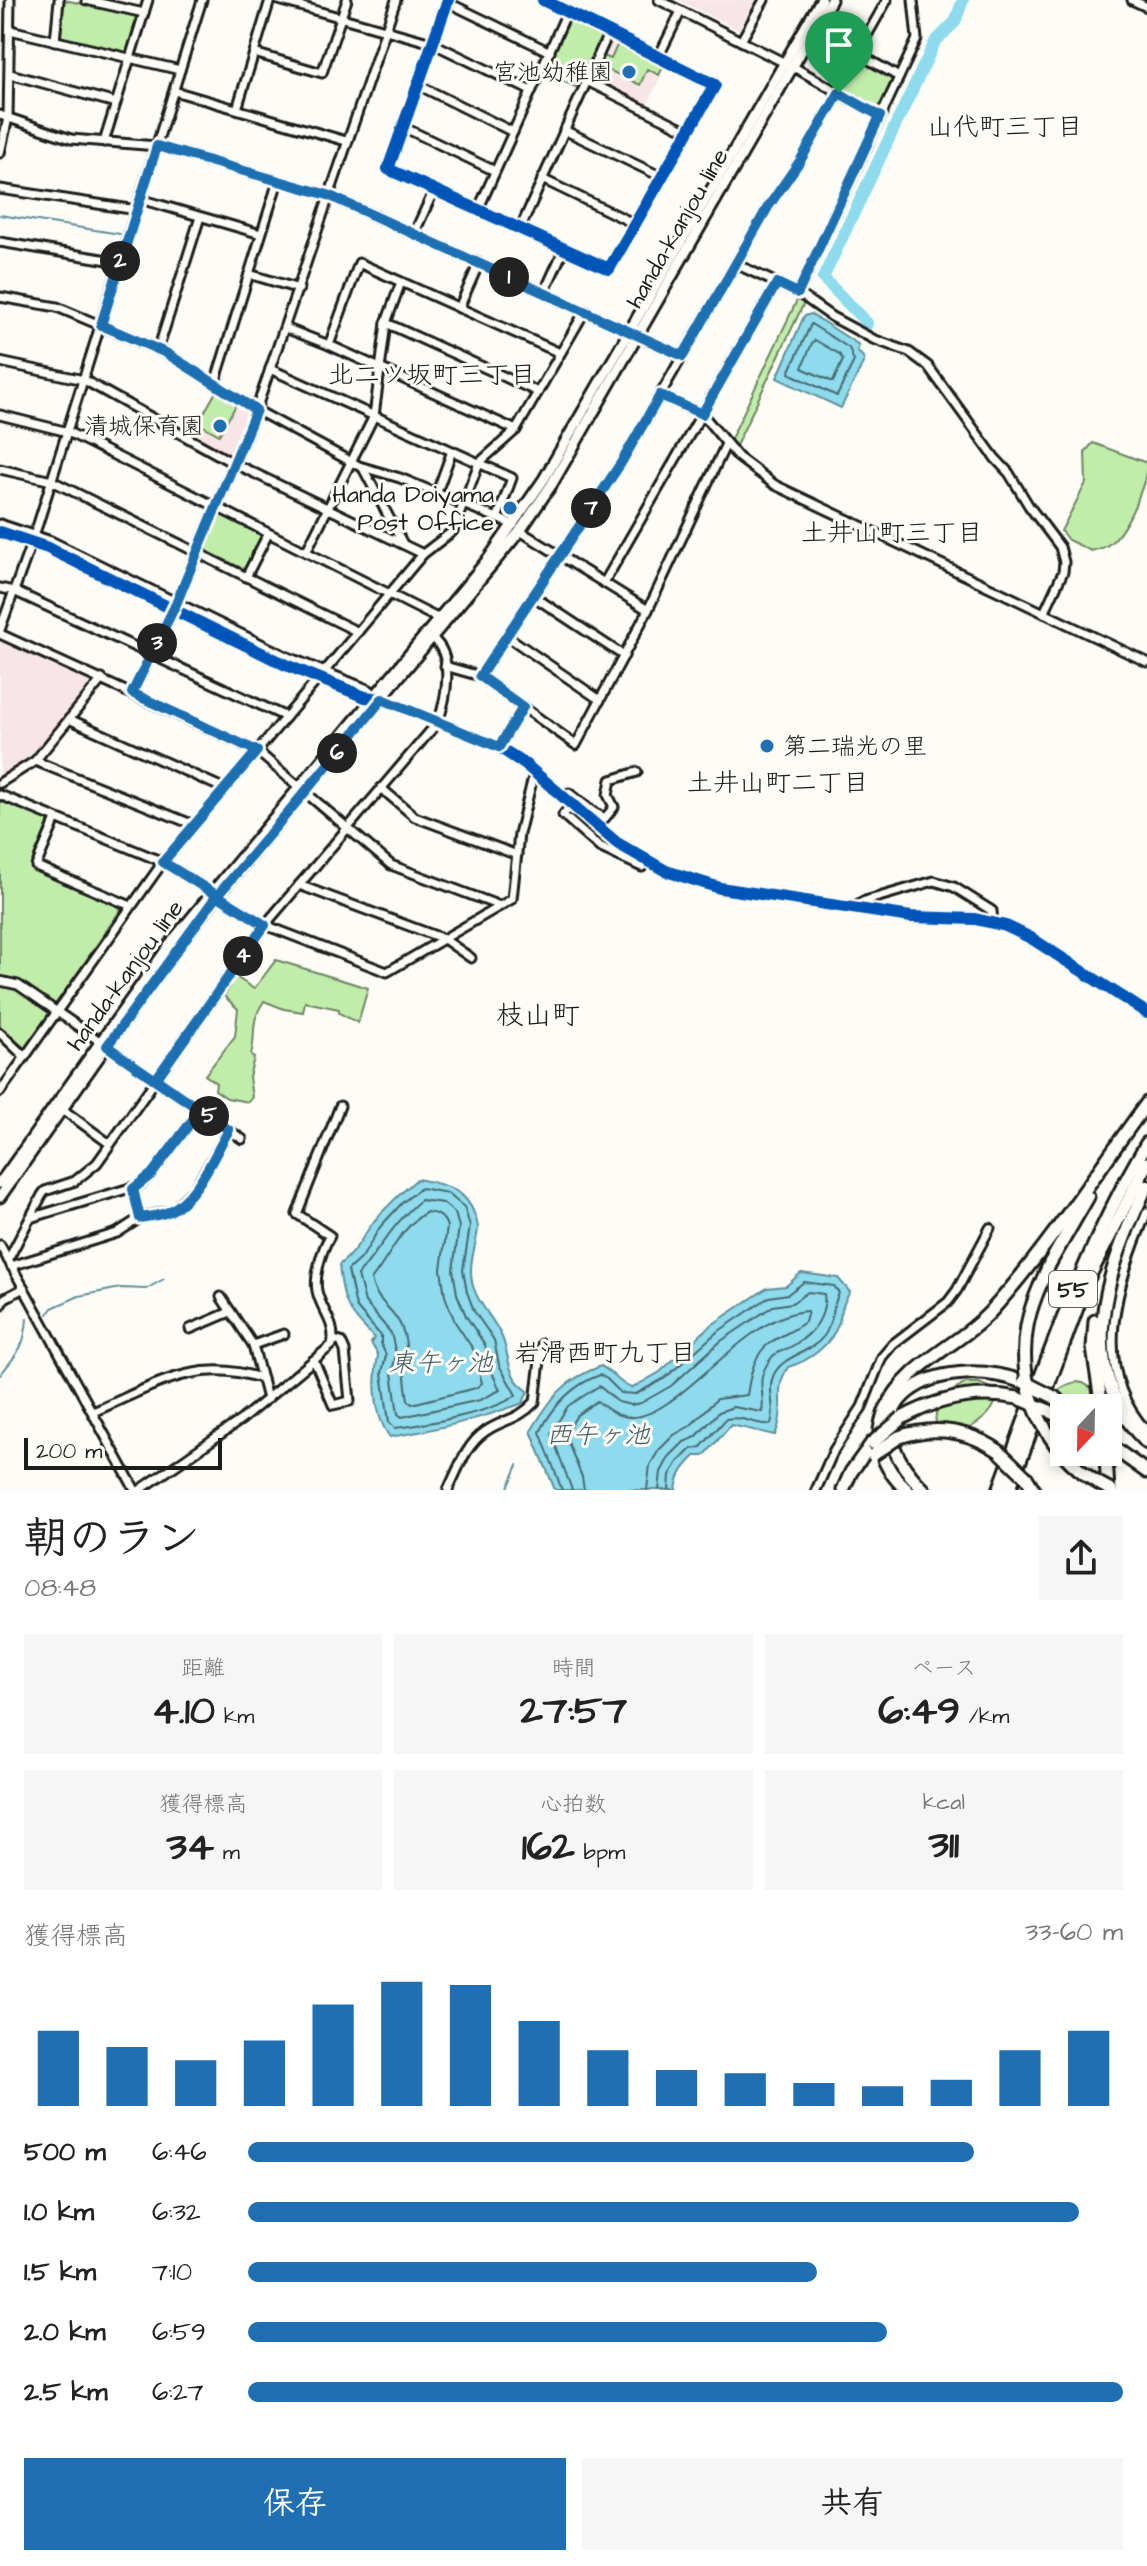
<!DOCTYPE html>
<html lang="ja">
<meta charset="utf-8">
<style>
:root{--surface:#fff;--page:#f6f6f6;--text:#222;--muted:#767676;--accent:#1f6fb2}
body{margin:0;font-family:"Architects Daughter","Klee One",sans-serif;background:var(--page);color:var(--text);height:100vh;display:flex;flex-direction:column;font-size:30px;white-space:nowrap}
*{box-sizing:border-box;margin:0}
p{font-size:26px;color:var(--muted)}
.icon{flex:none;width:44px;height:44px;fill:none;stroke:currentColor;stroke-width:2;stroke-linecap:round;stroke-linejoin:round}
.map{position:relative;height:1490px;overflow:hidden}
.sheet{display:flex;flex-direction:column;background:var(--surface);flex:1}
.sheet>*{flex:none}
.needle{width:52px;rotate:202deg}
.tools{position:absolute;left:1050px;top:1394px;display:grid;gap:16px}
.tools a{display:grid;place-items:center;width:72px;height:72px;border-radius:0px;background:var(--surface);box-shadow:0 4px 12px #0003;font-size:40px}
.scale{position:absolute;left:24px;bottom:20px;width:198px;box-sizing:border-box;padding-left:8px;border:4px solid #1c1c1c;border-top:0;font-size:22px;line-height:28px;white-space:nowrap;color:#1c1c1c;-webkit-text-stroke:6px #fdfcf7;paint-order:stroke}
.pin{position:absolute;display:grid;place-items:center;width:68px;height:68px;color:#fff;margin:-82px -34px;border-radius:50% 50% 50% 0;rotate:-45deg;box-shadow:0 0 8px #0007}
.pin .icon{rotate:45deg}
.km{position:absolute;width:40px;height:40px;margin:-20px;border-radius:50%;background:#222;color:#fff;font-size:22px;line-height:40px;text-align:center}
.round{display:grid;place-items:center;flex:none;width:84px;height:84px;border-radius:0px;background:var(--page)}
.head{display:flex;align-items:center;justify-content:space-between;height:136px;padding:0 24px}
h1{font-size:44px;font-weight:700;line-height:60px}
.figures{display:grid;grid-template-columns:repeat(3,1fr);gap:12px;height:136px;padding:8px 24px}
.figures div{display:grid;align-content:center;border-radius:0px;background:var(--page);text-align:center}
.figures b{font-size:40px;font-weight:700}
.figures small{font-size:22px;font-weight:400}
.figures p{font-size:22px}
.chart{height:224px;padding:16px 24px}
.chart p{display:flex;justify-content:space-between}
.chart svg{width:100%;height:144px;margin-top:8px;stroke:var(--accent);stroke-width:6}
.action{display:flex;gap:16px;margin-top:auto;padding:16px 24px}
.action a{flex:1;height:92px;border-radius:0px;background:var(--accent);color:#fff;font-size:32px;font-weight:700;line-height:92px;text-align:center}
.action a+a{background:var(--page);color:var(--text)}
ul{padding:0 24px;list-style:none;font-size:26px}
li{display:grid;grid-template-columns:128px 96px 1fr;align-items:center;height:60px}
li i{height:20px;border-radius:10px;background:var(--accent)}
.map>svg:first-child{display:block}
</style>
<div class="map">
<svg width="1147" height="1490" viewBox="0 0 1147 1490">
<rect width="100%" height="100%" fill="#fdfcf7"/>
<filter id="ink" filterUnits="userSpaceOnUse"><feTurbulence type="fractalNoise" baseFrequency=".0125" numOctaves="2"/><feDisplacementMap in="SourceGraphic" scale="16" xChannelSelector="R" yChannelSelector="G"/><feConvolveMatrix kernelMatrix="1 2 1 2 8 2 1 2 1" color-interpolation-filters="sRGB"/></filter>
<g filter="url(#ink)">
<g fill="#f7e5e8">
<polygon points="678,0 756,0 739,30"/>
<polygon points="612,39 666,65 647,105 593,78 609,40"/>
<polygon points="215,390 247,410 249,414 232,457 190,436"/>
<polygon points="0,639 92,677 92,681 34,755 0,775"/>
</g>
<g fill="#c1edaa" stroke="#6e8463" stroke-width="2">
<polygon points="64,0 137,15 128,52 125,53 62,38 60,36"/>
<polygon points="571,18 604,35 580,89 544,73"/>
<polygon points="618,43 664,65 659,75 647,69 640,85 600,66 604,56 611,59"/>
<polygon points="857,57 893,78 880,108 877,110 843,90"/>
<polygon points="798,298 804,303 734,450 729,443"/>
<polygon points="216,392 236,405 219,435 198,423"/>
<path d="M1093,443L1147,463C1147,483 1126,532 1109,544C1105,548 1097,549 1091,551L1068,540L1061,531L1086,483L1085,452Z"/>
<polygon points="220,513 263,534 244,572 203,550"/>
<polygon points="0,800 49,820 32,868 123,906 56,1005 16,981 0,978"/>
<path d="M276,960L368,988L358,1023L339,1013V1009L305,1002L303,1012L284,1009L264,1001C249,1024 257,1031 251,1055L254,1058L249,1077L252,1097L248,1102L227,1098L215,1090L216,1083L205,1075L235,1036L238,1009L224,996L236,977L254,989Z"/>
<polygon points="0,985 12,986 49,1011 50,1014 25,1048 0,1028"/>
<path d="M1076,1382L1083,1383L1098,1392L1099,1403L1096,1408H1064V1430L1057,1436H1049L1044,1429C1048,1404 1049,1389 1076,1382Z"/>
<path d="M966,1383H979L997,1391C998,1411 980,1422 965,1431L936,1425C932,1404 949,1392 966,1383Z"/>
</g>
<g fill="#8ddbec" stroke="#608f99" stroke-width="2">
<polygon points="811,314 859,345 857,351 865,359 841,408 777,378 804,316"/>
<path d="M417,1179C444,1184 466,1188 475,1216C476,1219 478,1225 478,1228C477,1242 471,1256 471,1270C470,1298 492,1314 502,1337C511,1359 505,1375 528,1391L523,1403C480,1419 436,1430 390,1437C374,1417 373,1379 378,1355L371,1343L374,1338C348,1310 343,1306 339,1265C358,1250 361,1238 375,1220C388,1205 402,1192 417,1179Z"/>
<path d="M801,1273L838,1278L850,1292C843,1302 842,1310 839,1322C832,1344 810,1361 788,1367C771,1394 788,1407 775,1435L731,1425L704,1456H695C684,1467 678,1474 676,1490H555L531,1431C551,1398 563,1380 601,1366C613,1372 620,1385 632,1388L660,1372L710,1326L767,1288L786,1286Z"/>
</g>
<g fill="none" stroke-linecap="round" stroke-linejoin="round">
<g stroke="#49686f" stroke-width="2">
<polygon points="811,324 849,348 854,361 837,396 789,373"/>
<polygon points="815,340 839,354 843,360 833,382 802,368 812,343"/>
<path d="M421,1188L447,1193L464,1207L470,1226L463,1270L467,1292L474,1311L494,1340L499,1365L516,1395C496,1412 423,1425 395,1428L389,1422L382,1373L386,1355L381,1344V1336L356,1307L348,1270L363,1256L380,1227L403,1202Z"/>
<path d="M421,1200L443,1203L455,1213L459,1227L453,1270L457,1294L466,1316L485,1345L490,1368L500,1390L480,1400L402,1417L398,1414L392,1373L396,1354L391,1333L365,1302L358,1275C379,1250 395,1221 421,1200Z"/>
<path d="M427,1212C438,1214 444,1216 447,1227L441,1269L445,1296L455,1322L473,1349L482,1383L476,1388L412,1404L408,1400C407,1392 405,1384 405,1375C404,1357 410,1345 401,1326C393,1307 377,1304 371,1280C389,1258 401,1226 427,1212Z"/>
<path d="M562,1490L540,1432C553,1406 572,1385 600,1375L607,1379L621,1393L636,1394L665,1378L716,1333L769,1297L788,1294L804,1282L834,1286L839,1293C832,1306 833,1324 824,1336C810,1354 785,1354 774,1374C766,1390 777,1407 771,1424C756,1426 743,1415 726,1419L701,1447L691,1449L678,1462L670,1475L669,1490"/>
<path d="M572,1490L551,1433L568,1406L599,1386L618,1402L631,1405L641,1403L671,1386L721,1341L773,1306L792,1303L808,1292L824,1294C827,1316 813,1334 794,1345C787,1350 778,1350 772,1357C753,1382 766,1389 762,1412L733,1407L719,1412L696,1437L684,1442L669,1457L661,1472L659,1490"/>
<path d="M584,1490L582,1477L565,1435L577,1415L597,1401C607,1409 616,1416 629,1417C678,1421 743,1313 808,1311L805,1322C793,1331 782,1335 771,1342C753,1354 750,1377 747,1395L717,1399L690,1426L674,1435L659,1450L650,1465L647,1490"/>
</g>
<g stroke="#608f99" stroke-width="2">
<polyline points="0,215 120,234"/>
<polyline points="0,776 33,757 92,684"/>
<polyline points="48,1314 52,1308 79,1296 121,1288 146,1289 164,1279"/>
<path d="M0,1375C17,1354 25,1347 27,1319"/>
<polyline points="507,1490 518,1465"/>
</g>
<polyline stroke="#8ddbec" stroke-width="12" points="865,328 867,323 823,278 935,42 955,22 963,0"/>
<defs>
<g id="minor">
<polyline points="86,0 144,13"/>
<polyline points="278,0 432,43 531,91"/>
<polyline points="448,0 388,169 609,269 715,85 543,0"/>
<polyline points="659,0 799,70 880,116"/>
<polyline points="887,0 857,53 899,77"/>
<polyline points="1132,0 1147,7"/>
<polyline points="447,2 550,52"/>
<polyline points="10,30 180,70"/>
<polyline points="55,41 59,0"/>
<polyline points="741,41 764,0"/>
<polyline points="254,53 322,73 347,0"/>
<polyline points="659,56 681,11"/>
<polyline points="10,74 116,103"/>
<polyline points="587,81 688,131"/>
<polyline points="418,85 513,132"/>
<polyline points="174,91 346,141"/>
<polyline points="237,109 270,0"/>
<polyline points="0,115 71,139 157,146 328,195 683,356"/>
<polyline points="403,127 495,171"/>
<polyline points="564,130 662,177"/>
<polyline points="104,142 148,0"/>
<polyline points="0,153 8,118 10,0"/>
<polyline points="542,179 635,224"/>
<polyline points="0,189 137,210"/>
<polyline points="140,199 261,234"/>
<polyline points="478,210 567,12"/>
<polyline points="520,229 609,32"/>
<polyline points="414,234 434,190"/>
<polyline points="0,242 120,262"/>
<polyline points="736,264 798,293 832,317 873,339 909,352 928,366 995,458 1009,473 1029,506 1060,547 1064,562 1063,572 1044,613"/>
<polyline points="249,274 299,289"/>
<polyline points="544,293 564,249"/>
<polyline points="798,293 917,39 913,0"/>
<polyline points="0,297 57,307 166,353 256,410 359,466 400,478 514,525"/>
<polyline points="459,308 479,263"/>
<polyline points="386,323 538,392"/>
<polyline points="285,328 329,345 516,430"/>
<polyline points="329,345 359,263 560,353"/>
<polyline points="158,350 200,217"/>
<polyline points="0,362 84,380 233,463 423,554"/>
<polyline points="270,369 512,478 498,516"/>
<polyline points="215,383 278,181"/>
<polyline points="660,395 702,414 738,457 775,485 1147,662"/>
<polyline points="0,415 68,432 439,619"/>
<polyline points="363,468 403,544"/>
<polyline points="0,469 52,481 358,632"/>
<polyline points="437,492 452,451"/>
<polyline points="0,524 51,541 288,657 370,690 376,697"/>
<polyline points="520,531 648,610"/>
<polyline points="0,532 48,548 286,665 365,697 382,699 499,747 526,765 617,843 666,871 720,888 911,917 975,919 1006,926 1031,938 1147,1013"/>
<polyline points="306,552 374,416 386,323 401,282"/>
<polyline points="246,577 268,534"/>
<polyline points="604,583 777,283"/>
<polyline points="0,588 14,591 286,717"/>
<polyline points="533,596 624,656"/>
<polyline points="0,630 38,524 202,0"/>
<polyline points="0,634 257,751 299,787"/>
<polyline points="507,636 600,700"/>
<polyline points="445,666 480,676 576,745 648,610 726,444"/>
<polyline points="324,672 423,554 453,531 479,463 516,430 585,311"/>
<polyline points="480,676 621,463 768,207 800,161 839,93"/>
<polyline points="132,693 176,604 256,410 396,0"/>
<polyline points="69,719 225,789"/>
<polyline points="499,747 523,707"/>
<polyline points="35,761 194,825"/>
<polyline points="0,783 35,761 102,679"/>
<polyline points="381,788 415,817 517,855"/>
<polyline points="305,792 391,865 500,906"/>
<polyline points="0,795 163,862 265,925 387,972 512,899 519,834 534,773"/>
<polyline points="562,796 569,793 595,813 605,818 614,807 608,795 611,780 637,772"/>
<polyline points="572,804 563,815 599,847 642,867 645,861"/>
<polyline points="56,819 36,866 131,906"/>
<polyline points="299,885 444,939 471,958"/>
<polyline points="850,908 865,901 934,881 954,887 989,909 992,911 993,922"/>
<polyline points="0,981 18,985 242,1139"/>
<polyline points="0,1033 25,1057"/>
<polyline points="0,1092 163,862 319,678"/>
<polyline points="62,1109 110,1144"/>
<polyline points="133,1189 140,1218"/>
<path d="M1147,1212C1118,1281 1088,1368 1147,1431"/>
<polyline points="30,1218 140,1185 152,1174 200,1110"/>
<polyline points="0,1245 135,1490"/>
<path d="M8,1260L42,1195L45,1191L75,1181L97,1163L265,925L438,722C446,700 455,656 433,639"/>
<polyline points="11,1266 117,1233 140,1218 173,1210 195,1188 229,1130"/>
<polyline points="221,1297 253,1345 267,1399"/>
<polyline points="0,1306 5,1298 24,1288"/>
<polyline points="190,1329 230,1312"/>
<polyline points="253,1345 284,1334"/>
<polyline points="314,1360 333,1405 350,1401 345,1351 341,1342 334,1340"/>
<path d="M93,1412C150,1388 197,1355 262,1379"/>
<path d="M140,1490L241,1420L332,1345C337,1323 321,1311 317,1291C314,1276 322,1249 330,1236L297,1214L340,1106"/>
<path d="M448,1490C458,1469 466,1444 486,1431C506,1418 517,1421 535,1402L542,1344"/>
<polyline points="816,1490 834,1450 862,1407 882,1357 893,1344 948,1302 957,1290 990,1228"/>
</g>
<g id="major">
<polyline points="0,1183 174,939 489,558 544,479 821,0"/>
<polyline points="0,1197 172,953 217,896 520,531 552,484 831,0"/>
</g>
<g id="highway">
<path d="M1147,1186C1106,1269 1071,1369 1147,1443"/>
<polyline points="1050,1263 1088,1197"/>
<polyline points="1095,1321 1093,1348 1102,1408"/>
<polyline points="1054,1397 1067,1408"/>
<polyline points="1047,1410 1064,1418"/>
<path d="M902,1418C938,1398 977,1390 1018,1398"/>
<path d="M899,1437C935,1425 968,1430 999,1451"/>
<polyline points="1108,1444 1147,1472"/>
<polyline points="1106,1458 1108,1490"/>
<polyline points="1026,1477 1034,1490"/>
<polyline points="843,1490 851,1472 872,1443"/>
<path d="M907,1490C882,1468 872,1440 886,1409C907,1363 961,1345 993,1309C1050,1245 1096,1172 1147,1103"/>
<path d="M924,1490C836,1402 938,1351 1023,1382"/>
<path d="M999,1490C1043,1372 1082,1252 1147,1143"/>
<polyline points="1009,1490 1087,1281 1147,1163"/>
</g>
</defs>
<use href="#minor" stroke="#1c1c1c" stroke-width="13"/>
<use href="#major" stroke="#1c1c1c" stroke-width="15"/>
<use href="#highway" stroke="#1c1c1c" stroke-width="17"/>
<use href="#minor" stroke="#fdfcf7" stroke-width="7"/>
<use href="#major" stroke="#fdfcf7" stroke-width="9"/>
<use href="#highway" stroke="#fdfcf7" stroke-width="11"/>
<defs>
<g id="highway-bridge">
<path d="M1050,1263C1041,1283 1031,1304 1027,1326C1015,1394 1050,1460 1111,1490"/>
<polyline points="1024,1382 1054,1397"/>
<polyline points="1018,1398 1047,1410"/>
<polyline points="872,1443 902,1418"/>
<polyline points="999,1451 1026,1477"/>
<polyline points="873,1455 899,1437"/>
</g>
</defs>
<use href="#highway-bridge" stroke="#1c1c1c" stroke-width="17" stroke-linecap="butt"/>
<use href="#highway-bridge" stroke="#fdfcf7" stroke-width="11"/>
<defs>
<g id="cycleway">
<polyline points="448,0 388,169 609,269 715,85 543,0"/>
<polyline points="0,532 48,548 286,665 365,697 382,699 499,747 526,765 617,843 666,871 720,888 911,917 975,919 1006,926 1031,938 1147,1013"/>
</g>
</defs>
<use href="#cycleway" stroke="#fdfcf7" stroke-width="17"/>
<use href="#cycleway" stroke="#0057b8" stroke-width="12"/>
</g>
</g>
<g fill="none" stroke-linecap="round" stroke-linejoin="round" filter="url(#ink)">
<defs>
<path id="route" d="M839,93L800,161L768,207L683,356L328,195L157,146L101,325L166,353L256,410L176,604L132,693L257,751L163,862L265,925L156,1079L200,1110L152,1174L133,1189L140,1218C150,1216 161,1216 170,1211C199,1196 213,1156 229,1130C189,1102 147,1075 107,1046L213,901L217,896C272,831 328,766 382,699L499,747L523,707L480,676L621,463L660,395L702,414L777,283L798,293L880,116L839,93"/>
</defs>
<use href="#route" stroke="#fff" stroke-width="16"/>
<use href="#route" stroke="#1f6fb2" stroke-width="10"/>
</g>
<g fill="#1f6fb2" stroke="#fdfcf7" stroke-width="3">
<circle cx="629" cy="72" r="8"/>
<circle cx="220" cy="426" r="8"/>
<circle cx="510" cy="508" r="8"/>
<circle cx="767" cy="746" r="8"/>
</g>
<g text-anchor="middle" stroke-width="6" stroke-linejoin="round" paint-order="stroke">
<rect fill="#fdfcf7" stroke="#605f5e" stroke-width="2" x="1049" y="1271" width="48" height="36" rx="6"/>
<g font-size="22" font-weight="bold" fill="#1c1c1c">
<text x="1073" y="1297">55</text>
</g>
<g font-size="24" fill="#1c1c1c" stroke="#fdfcf7" text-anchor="end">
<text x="613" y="80">宮池幼稚園</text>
<text x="204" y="434">清城保育園</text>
<text x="494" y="502">Handa Doiyama<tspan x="494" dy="28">Post Office</tspan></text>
<text x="783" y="754" text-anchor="start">第二瑞光の里</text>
</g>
<g font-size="24" fill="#1c1c1c" stroke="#fdfcf7">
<text transform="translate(677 228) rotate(-60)" y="8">handa-kanjou line</text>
<text transform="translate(125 975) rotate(-54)" y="8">handa-kanjou line</text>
</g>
<g font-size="26" fill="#1c1c1c" stroke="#fdfcf7">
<text x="1005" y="135">山代町三丁目</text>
<text x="432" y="383">北二ツ坂町三丁目</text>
<text x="892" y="541">土井山町三丁目</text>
<text x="778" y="791">土井山町二丁目</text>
<text x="605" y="1361">岩滑西町九丁目</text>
</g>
<g font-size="26" font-style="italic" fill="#445f65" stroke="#fdfcf7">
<text x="441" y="1371">東午ヶ池</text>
<text x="598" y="1443">西午ヶ池</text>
</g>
<g font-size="28" fill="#1c1c1c" stroke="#fdfcf7">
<text x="538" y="1024">枝山町</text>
</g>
</g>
</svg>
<div class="tools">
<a><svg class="needle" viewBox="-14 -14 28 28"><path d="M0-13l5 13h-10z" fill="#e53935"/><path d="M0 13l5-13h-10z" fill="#767676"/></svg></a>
</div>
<div class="scale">200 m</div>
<div class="pin" style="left:839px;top:93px;background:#1e9e55"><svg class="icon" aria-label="arrive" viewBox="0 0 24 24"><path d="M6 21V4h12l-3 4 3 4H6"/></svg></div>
<b class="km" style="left:509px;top:277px">1</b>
<b class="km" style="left:120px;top:261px">2</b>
<b class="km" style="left:157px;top:643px">3</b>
<b class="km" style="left:243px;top:956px">4</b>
<b class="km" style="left:209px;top:1116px">5</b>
<b class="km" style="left:337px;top:753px">6</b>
<b class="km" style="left:591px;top:508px">7</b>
</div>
<section class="sheet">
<div class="head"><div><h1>朝のラン</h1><p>08:48</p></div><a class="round"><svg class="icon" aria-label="share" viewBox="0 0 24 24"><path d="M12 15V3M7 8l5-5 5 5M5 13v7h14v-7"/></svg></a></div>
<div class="figures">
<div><p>距離</p><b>4.10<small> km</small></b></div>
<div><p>時間</p><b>27:57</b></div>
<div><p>ペース</p><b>6:49<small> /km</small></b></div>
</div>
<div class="figures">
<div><p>獲得標高</p><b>34<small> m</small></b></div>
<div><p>心拍数</p><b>162<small> bpm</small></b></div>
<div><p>kcal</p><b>311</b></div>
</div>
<div class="chart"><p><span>獲得標高</span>33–60 m</p>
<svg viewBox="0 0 160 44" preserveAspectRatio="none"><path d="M5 44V21M15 44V26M25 44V30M35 44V24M45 44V13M55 44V6M65 44V7M75 44V18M85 44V27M95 44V33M105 44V34M115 44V37M125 44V38M135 44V36M145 44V27M155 44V21"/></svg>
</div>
<ul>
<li><b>500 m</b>6:46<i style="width:83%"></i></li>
<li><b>1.0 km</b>6:32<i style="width:95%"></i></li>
<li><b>1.5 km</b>7:10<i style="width:65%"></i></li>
<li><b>2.0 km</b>6:59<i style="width:73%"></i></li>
<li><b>2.5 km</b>6:27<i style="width:100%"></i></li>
</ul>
<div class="action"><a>保存</a><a>共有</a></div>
</section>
